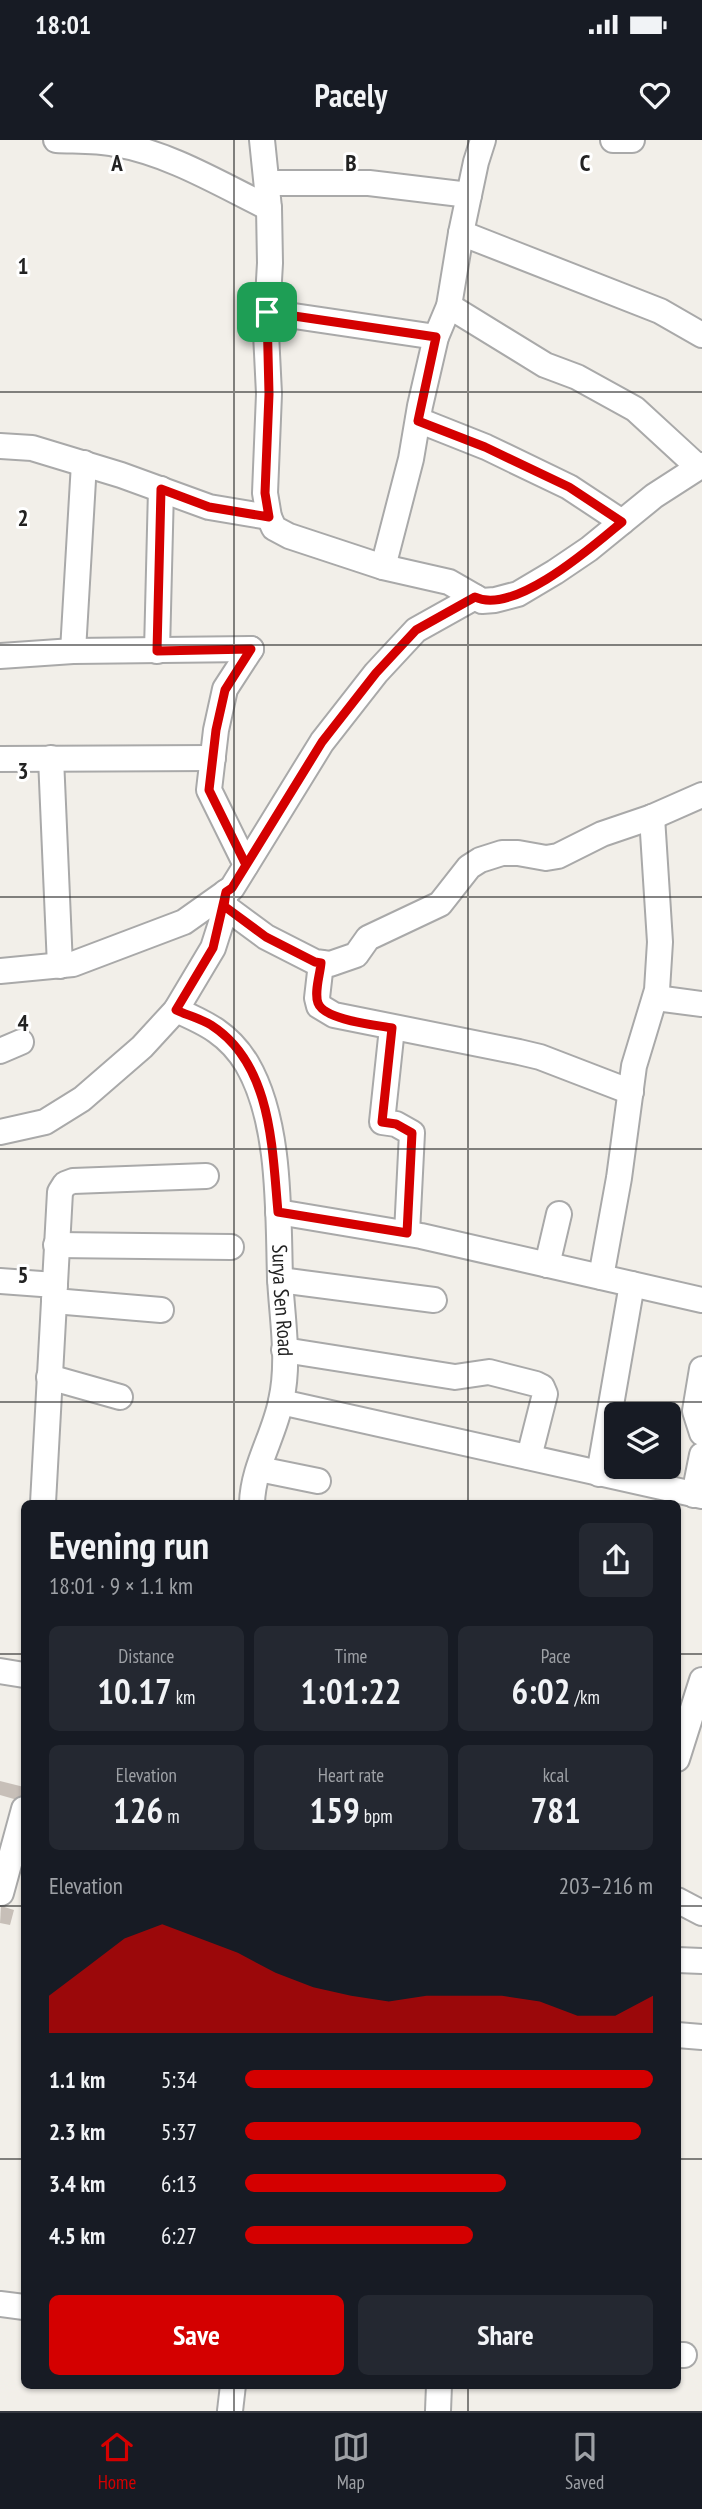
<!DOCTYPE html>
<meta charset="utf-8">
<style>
:root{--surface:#171b24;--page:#242831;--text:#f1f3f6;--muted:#9ea1a6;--line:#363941;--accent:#d40000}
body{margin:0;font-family:"PT Sans Narrow",sans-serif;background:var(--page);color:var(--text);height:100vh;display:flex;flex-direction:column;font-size:26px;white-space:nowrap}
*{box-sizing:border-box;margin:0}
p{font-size:23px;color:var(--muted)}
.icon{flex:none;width:38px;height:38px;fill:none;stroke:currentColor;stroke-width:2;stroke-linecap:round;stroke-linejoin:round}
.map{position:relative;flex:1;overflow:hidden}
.panel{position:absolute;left:21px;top:1360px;width:660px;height:889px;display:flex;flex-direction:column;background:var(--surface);border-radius:10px;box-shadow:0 2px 5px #0004}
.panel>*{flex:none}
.tools{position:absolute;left:604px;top:1262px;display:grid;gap:14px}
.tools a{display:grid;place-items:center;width:77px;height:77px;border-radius:10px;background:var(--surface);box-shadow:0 2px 5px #0004;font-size:35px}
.pin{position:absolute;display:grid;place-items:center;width:60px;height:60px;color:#fff;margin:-30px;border-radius:14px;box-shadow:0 4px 10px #0006}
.round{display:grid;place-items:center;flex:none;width:74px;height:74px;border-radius:10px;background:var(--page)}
.head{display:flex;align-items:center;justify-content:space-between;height:119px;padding:0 28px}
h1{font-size:38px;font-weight:700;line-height:52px}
.stats{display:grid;grid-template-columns:repeat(3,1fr);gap:10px;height:119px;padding:7px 28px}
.stats div{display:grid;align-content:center;border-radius:10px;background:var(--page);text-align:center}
.stats b{font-size:35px;font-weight:700}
.stats small{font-size:19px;font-weight:400}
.stats p{font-size:19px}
.chart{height:196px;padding:14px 28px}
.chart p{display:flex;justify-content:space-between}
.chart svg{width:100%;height:126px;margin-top:7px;fill:var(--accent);opacity:.7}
.cta{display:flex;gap:14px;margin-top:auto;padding:14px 28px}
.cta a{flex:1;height:80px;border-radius:10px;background:var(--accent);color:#fff;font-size:28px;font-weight:700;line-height:80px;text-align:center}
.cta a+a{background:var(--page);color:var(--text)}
ul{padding:0 28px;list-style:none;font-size:23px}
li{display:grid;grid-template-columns:112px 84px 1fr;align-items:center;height:52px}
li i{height:18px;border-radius:9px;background:var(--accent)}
.status{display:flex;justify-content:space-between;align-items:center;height:49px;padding:0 35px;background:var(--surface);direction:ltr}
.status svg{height:19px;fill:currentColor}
header{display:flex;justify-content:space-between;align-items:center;height:91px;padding:0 28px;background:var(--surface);font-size:32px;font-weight:700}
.dock{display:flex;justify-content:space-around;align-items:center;height:98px;border-top:2px solid var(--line);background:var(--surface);font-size:19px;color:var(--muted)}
.dock a{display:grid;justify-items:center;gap:4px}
.dock .current{color:var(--accent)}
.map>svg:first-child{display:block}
</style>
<div class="status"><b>18:01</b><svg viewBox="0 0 49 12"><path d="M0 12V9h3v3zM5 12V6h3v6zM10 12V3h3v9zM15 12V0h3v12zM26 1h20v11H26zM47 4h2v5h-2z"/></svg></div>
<header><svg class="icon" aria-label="back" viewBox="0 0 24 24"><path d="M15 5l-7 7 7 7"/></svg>Pacely<svg class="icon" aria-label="heart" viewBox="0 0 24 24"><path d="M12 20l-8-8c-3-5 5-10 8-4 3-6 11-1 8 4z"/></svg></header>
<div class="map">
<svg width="702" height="2271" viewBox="0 0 702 2271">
<rect width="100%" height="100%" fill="#f2efe9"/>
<g fill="#c7bfb8">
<polygon points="0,1641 24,1647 21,1661 0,1655"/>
<polygon points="1,1766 14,1770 10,1785 0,1783"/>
</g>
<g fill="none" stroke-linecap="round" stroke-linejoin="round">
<defs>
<g id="minor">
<path d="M56,0C75,1 96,0 115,4C169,13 220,44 269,68"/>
<polyline points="262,0 269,68 270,123 266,193 269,254 265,353 269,377 274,388 289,396 383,427 449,442 482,461 495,460 518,454 555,432 589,409 654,356 702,325"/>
<polyline points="613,0 632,0"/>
<polyline points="267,43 369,43 469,55"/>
<polyline points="461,93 660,171 702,195"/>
<polyline points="449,166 545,225 577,237 635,269 698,327"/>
<polyline points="267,172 436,197"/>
<polyline points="418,280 486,307 569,347 622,382"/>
<polyline points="0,306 32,308 121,335 209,367 269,377"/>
<polyline points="383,427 411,319 420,266 436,197 449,166 461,93 476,22 483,0"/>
<polyline points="73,511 84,323"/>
<polyline points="157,511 161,349"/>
<polyline points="0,516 73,511 251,509"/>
<polyline points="51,618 60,826"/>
<polyline points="0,619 213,618"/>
<polyline points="246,725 209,650 216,590 225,549 251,509"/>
<polyline points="224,766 266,797 315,822 330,824 356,815 368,798 440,764 469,727 480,720 502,713 518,713 546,718 558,716 602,694 652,677 702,655"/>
<polyline points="321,823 317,858 319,866 334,875 519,912 540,917 631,952"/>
<polyline points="0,831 73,824 184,782 232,748 322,602 376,533 416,490 475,457"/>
<polyline points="656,858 702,864"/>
<path id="s1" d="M176,870C206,883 229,894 247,924C281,982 278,1072 280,1138C282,1179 290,1221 281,1261C274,1296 253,1327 252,1363"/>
<polyline points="392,888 382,982 396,984 412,993 407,1093"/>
<polyline points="0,911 21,902"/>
<polyline points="0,992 45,982 82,959 142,907 176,870 213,808 221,783 226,752"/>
<polyline points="278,1072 421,1096 702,1160"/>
<polyline points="56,1105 231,1107"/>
<polyline points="547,1125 559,1074"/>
<polyline points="601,1137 619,1038 634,926 657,850 660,802 652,677"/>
<polyline points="280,1140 434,1160"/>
<polyline points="0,1141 55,1145"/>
<polyline points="54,1161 161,1170"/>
<polyline points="284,1210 455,1237 489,1232 536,1244 542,1247 545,1254 529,1317"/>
<polyline points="702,1229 695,1271 702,1293"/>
<polyline points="49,1237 120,1257"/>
<polyline points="281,1262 702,1356"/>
<polyline points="259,1329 318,1341"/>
<polyline points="599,1334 632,1144"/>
<polyline points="694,1355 702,1315"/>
<polyline points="43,1363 60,1052 65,1044 73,1041 206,1036"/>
<polyline points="0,1531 24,1535"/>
<polyline points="677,1619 702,1540"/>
<polyline points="1,1753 24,1669"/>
<polyline points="677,1760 702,1773"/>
<polyline points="677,1820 702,1821"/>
<polyline points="677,1895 702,1897"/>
<polyline points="0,2164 24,2167"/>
<polyline points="677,2215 684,2215"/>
<polyline points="230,2271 233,2245"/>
<polyline points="438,2271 439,2245"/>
</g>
</defs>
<use href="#minor" stroke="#a9a9a9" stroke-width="28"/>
<use href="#minor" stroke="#fff" stroke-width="24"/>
</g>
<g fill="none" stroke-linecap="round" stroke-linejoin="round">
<defs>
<path id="route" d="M267,172L269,254L265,353L269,377L209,367L161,349L157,511L251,509L225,550L216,590L209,650L246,725L232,748L226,752L213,808L176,870C187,875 201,879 211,885C272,924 272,1008 278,1072L407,1093L412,993L396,984L382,982L392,888C376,885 324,880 318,863C314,852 320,835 321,823L315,822L266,797L224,766L226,752L232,748L322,602L376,533L416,490L475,457C514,476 593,406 622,382L569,347L485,307L418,281L436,197L267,172"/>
</defs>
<use href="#route" stroke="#fff" stroke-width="14"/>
<use href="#route" stroke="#d40000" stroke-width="9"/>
</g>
<path fill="none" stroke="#222" stroke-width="2" stroke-opacity="0.55" d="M234,0V1363M468,0V1363M0,252H702M0,505H702M0,757H702M0,1009H702M0,1262H702M0,1514H24M677,1514H702M0,1766H24M677,1766H702M0,2019H24M677,2019H702M234,2245V2271M468,2245V2271"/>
<g text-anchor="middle" stroke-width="6" stroke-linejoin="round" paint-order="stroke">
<g font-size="21" fill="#222" stroke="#fff">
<text dy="7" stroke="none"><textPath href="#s1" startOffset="332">Surya Sen Road</textPath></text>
</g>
</g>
<g font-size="23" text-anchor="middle" font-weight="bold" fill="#222" stroke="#fff" stroke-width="6" stroke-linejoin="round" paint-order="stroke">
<text x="117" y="31">A</text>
<text x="351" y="31">B</text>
<text x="585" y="31">C</text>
<text x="23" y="134">1</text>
<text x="23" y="386">2</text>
<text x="23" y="639">3</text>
<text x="23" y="891">4</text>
<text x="23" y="1143">5</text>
</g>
</svg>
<div class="tools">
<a><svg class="icon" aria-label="layers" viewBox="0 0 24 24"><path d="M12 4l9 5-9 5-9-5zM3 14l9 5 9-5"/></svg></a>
</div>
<div class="pin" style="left:267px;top:172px;background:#1e9e55"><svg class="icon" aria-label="arrive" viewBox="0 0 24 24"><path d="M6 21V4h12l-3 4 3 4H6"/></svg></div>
<section class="panel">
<div class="head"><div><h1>Evening run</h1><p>18:01 · 9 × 1.1 km</p></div><a class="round"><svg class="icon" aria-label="share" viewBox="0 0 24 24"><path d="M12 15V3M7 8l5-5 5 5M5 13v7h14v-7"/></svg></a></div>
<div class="stats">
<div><p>Distance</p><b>10.17<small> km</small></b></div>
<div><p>Time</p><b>1:01:22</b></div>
<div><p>Pace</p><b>6:02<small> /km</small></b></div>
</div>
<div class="stats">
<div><p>Elevation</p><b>126<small> m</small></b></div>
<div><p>Heart rate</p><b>159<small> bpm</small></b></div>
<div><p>kcal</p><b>781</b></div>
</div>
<div class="chart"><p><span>Elevation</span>203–216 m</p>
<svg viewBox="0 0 160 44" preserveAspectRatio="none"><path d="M0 44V31L10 21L20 11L30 6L40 11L50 16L60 23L70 28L80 31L90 33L100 31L110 31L120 31L130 33L140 38L150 38L160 31V44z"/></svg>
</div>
<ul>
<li><b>1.1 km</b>5:34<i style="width:100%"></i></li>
<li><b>2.3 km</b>5:37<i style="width:97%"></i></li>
<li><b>3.4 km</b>6:13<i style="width:64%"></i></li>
<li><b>4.5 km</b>6:27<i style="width:56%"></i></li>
</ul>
<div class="cta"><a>Save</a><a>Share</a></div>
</section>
</div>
<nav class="dock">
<a class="current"><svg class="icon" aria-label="home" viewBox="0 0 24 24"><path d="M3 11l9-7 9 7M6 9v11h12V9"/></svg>Home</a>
<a><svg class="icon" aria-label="map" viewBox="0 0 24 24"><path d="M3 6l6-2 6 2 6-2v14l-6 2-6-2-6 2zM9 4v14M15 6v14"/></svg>Map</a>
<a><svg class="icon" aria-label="saved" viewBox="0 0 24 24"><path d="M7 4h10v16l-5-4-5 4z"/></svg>Saved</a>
</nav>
